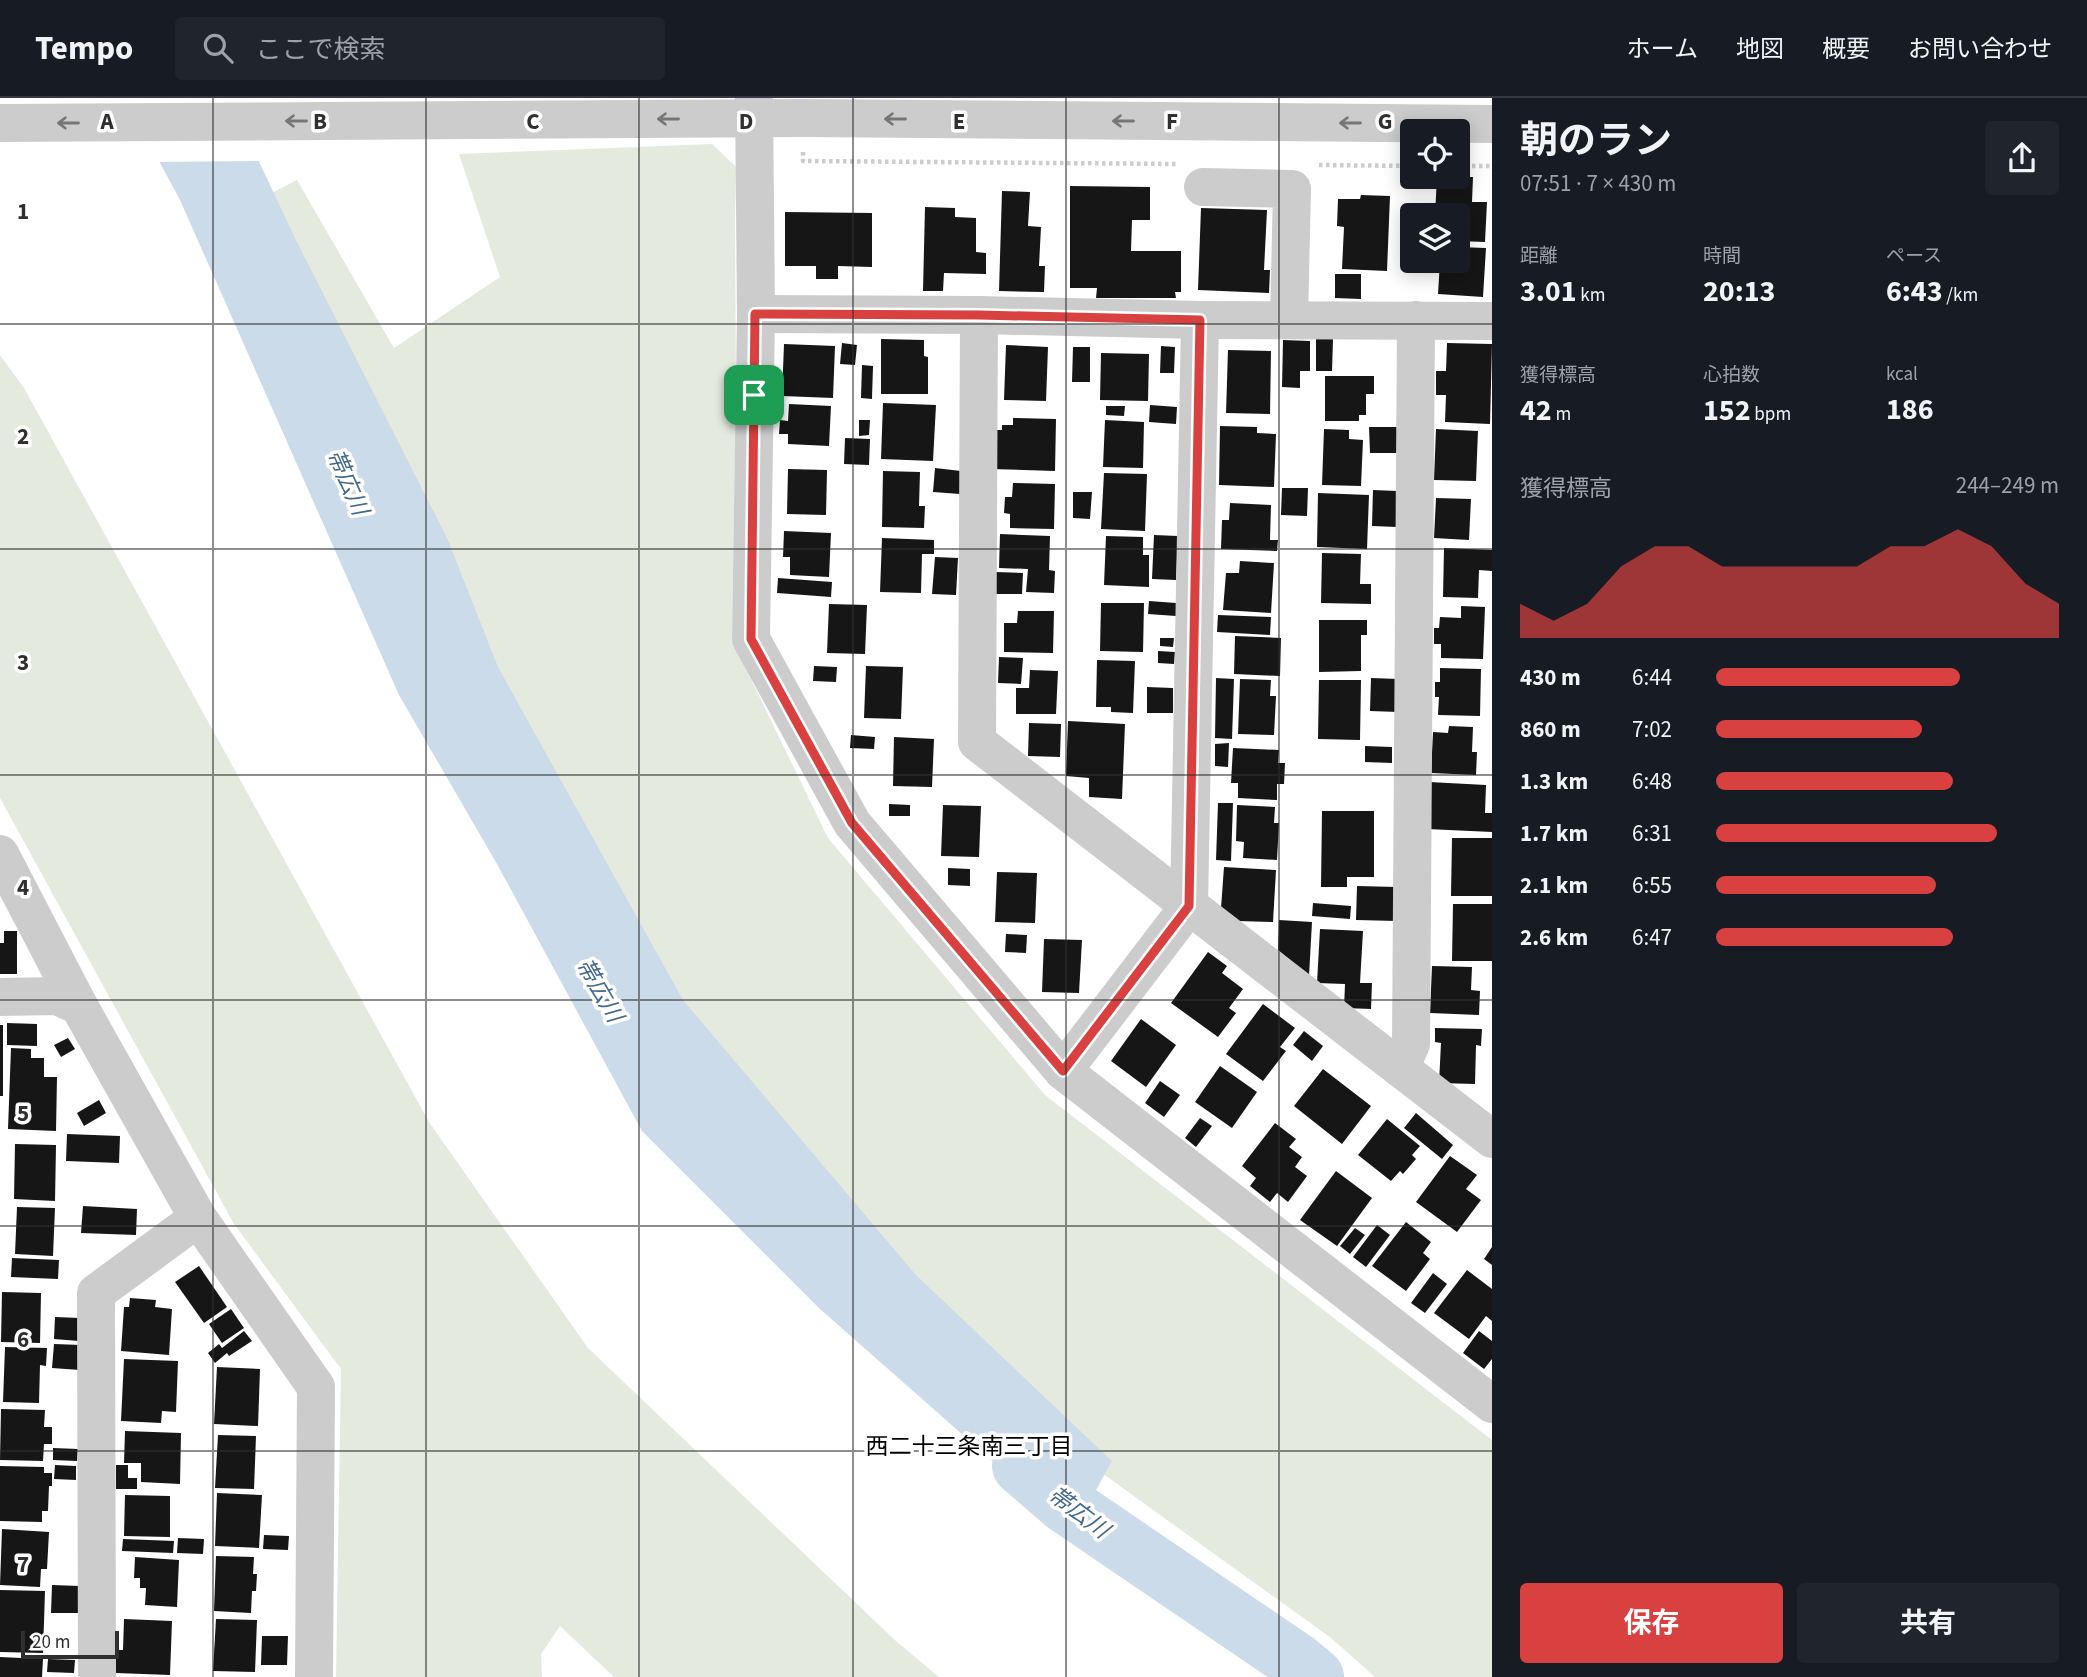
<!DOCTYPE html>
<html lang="ja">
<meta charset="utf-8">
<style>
:root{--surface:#171b24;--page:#20242c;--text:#f1f3f6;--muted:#9ea1a6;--line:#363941;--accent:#d8413f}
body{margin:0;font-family:"Source Sans 3","Noto Sans JP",sans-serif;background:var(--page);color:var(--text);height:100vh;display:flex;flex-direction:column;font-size:26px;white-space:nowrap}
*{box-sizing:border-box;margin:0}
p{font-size:23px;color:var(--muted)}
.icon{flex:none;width:38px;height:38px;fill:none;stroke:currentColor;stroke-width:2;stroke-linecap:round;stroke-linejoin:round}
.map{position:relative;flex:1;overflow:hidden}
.side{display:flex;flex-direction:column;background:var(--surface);width:595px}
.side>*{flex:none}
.tools{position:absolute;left:1400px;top:21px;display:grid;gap:14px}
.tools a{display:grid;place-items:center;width:70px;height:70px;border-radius:7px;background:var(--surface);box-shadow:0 4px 18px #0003;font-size:35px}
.scale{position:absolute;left:21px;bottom:18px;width:98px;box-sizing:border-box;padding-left:7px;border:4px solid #2f2f2f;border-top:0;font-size:19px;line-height:24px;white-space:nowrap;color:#2f2f2f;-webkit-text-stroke:5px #fff;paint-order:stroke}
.pin{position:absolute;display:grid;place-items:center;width:60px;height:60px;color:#fff;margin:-30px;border-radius:14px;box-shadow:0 4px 10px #0006}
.round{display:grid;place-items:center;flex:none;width:74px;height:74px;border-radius:7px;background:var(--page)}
.headline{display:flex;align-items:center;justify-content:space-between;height:119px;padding:0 28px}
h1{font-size:38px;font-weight:700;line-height:52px}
.figures{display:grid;grid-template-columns:repeat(3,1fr);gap:10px;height:119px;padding:7px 28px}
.figures div{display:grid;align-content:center}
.figures b{font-size:30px;font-weight:700}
.figures small{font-size:19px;font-weight:400}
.figures p{font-size:19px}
.chart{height:196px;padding:14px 28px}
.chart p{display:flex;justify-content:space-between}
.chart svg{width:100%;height:126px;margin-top:7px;fill:var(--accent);opacity:.7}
.cta{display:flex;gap:14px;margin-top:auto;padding:14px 28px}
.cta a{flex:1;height:80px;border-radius:7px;background:var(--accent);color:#fff;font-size:28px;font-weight:700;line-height:80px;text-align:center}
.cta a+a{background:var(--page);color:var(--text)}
ul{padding:0 28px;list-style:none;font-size:23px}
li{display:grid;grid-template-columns:112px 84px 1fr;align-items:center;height:52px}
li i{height:18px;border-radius:9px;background:var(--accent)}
header{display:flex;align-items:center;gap:42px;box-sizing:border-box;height:98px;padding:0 35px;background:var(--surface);border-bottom:2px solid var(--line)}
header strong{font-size:33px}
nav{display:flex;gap:38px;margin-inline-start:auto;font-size:24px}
.search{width:490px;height:63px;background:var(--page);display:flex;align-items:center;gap:18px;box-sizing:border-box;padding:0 24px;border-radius:7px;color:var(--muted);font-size:26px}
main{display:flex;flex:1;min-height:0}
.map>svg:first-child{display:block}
</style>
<header>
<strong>Tempo</strong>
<div class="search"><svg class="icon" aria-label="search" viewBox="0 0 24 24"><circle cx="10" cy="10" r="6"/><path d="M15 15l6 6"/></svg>ここで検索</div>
<nav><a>ホーム</a><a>地図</a><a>概要</a><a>お問い合わせ</a></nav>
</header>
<main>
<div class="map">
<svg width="1492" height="1579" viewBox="0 0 1492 1579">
<rect width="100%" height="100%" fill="#fff"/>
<g fill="#e4ebde">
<polygon points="712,46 736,69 735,120 736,294 732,542 828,740 1045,997 1492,1342 1492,1579 1375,1579 1331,1540 1049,1337 692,957 246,108 297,82 394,250 500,179 459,56"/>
<polygon points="0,257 24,290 429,1024 588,1250 897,1544 939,1579 614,1579 560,1528 541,1556 542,1579 336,1579 341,1271 234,1126 0,700"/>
</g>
<polygon fill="#ccdbe9" points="125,0 229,0 295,140 448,442 498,569 683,902 916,1177 1112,1363 1073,1434 820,1211 642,1033 497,766 399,597 180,102"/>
<polygon fill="#fff" points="122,0 233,0 263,63 155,64"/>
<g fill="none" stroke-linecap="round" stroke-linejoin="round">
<polyline stroke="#ccdbe9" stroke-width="10" points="1297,1564 1303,1579"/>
<polyline stroke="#ccdbe9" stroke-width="58" points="1021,1368 1065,1406 1297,1564 1315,1579"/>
</g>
<g fill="#161616">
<polygon points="1437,79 1473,79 1472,104 1487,104 1485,144 1458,143 1458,117 1435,117"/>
<polygon points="1070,88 1150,89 1150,122 1132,122 1131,153 1181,153 1181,194 1175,194 1176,200 1096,200 1097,190 1070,190"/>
<polygon points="1002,93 1030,94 1028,128 1041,129 1039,168 1045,168 1044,194 999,193"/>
<polygon points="1361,97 1390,98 1387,173 1342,171 1344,129 1337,128 1338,101 1360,101"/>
<polygon points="925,109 955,110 955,119 976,120 976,154 986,155 986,176 944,175 943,193 923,193"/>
<polygon points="1201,110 1267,112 1264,172 1270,172 1269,195 1198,192"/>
<polygon points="785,114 872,115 872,169 838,168 838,181 816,181 816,168 785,168"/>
<polygon points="1458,149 1486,150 1483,199 1438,196 1440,163 1458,163"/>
<polygon points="1335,176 1361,176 1361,201 1335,200"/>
<polygon points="881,241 924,242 924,258 928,259 928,296 881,296"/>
<polygon points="1316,241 1333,241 1332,273 1316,273"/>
<polygon points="1283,242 1310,243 1310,273 1300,273 1300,290 1282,289"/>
<polygon points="842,245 857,247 855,267 840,266"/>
<polygon points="1447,245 1492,246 1490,326 1445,324 1446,297 1436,297 1436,273 1446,273"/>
<polygon points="784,246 835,248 833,300 782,298"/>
<polygon points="1006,247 1048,249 1046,303 1004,302"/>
<polygon points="1161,248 1175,249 1174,275 1160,275"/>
<polygon points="1073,249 1090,249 1090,284 1072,284"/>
<polygon points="1228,252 1271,253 1270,316 1226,315"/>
<polygon points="1101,255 1149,256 1148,303 1100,302"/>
<polygon points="862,267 873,268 872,301 861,300"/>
<polygon points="1325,278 1374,278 1374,296 1366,296 1366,317 1359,317 1359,323 1325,323"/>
<polygon points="883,305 936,307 933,363 881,361"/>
<polygon points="789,306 831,308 829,348 788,346 788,336 779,336 780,322 788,323"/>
<polygon points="1150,307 1177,309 1176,326 1149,324"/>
<polygon points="1106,308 1125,308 1124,318 1106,317"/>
<polygon points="1013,320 1056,321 1055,373 990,371 991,332 1002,332 1002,327 1013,327"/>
<polygon points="859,322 870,322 869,337 859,338"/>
<polygon points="1105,322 1144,324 1143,370 1103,369"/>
<polygon points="1220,328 1257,329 1257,335 1276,336 1274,389 1219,387"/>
<polygon points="1369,329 1398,329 1398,355 1370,355"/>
<polygon points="1324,331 1349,332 1349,341 1363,342 1361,388 1322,387"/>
<polygon points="1436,331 1478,333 1476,383 1434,382"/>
<polygon points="845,340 870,341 869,367 844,366"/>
<polygon points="935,370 961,373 960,396 933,394"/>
<polygon points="788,371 827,372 826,417 787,416"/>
<polygon points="883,373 920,374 919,408 925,408 924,430 882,429"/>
<polygon points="1104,375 1147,376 1145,433 1101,431"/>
<polygon points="1013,385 1055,386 1054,431 1010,430 1010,416 1004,415 1005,399 1012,399"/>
<polygon points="1282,390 1308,390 1307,418 1281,417"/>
<polygon points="1373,392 1397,393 1397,429 1372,428"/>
<polygon points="1073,394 1092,394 1090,421 1073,420"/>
<polygon points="1318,395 1369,397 1367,451 1317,449"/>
<polygon points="1436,400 1471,401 1469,442 1434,440"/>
<polygon points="1230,405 1271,407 1270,442 1278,442 1277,453 1221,451 1222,422 1229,422"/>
<polygon points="784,433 831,435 829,479 790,477 790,459 783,459"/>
<polygon points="1000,436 1050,438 1049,472 1055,473 1054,495 1026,494 1028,471 999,470"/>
<polygon points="1154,437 1178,438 1176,482 1152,481"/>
<polygon points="1106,438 1143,439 1143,457 1149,457 1149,489 1104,487"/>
<polygon points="882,440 934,442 934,456 922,456 921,495 880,494"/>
<polygon points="1444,450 1492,452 1492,473 1479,472 1478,500 1443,499"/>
<polygon points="1322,455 1361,456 1360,486 1371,486 1371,506 1321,505"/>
<polygon points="935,459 958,460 956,497 932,496"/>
<polygon points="1240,463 1274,465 1271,515 1223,512 1226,475 1239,475"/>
<polygon points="996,474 1023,475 1022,496 996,496"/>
<polygon points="778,480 832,484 831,499 777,495"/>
<polygon points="1149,503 1176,505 1176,518 1148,516"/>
<polygon points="1101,505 1144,505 1143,554 1100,553"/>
<polygon points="829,506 867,507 865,556 827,555"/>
<polygon points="1461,508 1485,509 1483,561 1441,560 1441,546 1434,546 1434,530 1439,530 1440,519 1461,520"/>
<polygon points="1018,513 1054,513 1053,555 1004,554 1004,525 1017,525"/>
<polygon points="1218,517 1271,519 1270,537 1217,534"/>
<polygon points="1319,522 1367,522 1367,537 1361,537 1361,573 1319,574"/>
<polygon points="1235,538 1281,540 1280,578 1234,576"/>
<polygon points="1160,540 1174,540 1173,549 1160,548"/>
<polygon points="1158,553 1175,554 1174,566 1158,565"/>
<polygon points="999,559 1023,560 1021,586 998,585"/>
<polygon points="1097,562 1135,563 1133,615 1111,614 1111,609 1096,609"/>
<polygon points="814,568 837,569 836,584 813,583"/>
<polygon points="866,568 903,569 901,621 864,620"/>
<polygon points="1440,570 1481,571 1480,618 1438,617 1439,599 1435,599 1435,584 1440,584"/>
<polygon points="1030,572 1058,573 1056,616 1016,616 1016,590 1029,590"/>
<polygon points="1216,580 1234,581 1232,641 1215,640"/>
<polygon points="1371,580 1399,581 1398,614 1370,613"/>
<polygon points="1240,581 1271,582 1270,598 1276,598 1274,637 1238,636"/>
<polygon points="1319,582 1361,582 1360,642 1318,641"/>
<polygon points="1147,589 1173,590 1173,615 1147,615"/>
<polygon points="1068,623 1125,626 1122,701 1089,699 1089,680 1066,678"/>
<polygon points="1029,625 1061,626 1060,659 1028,658"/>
<polygon points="1449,628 1473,629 1472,654 1477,654 1476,677 1431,675 1433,634 1448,635"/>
<polygon points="851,637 875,639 874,651 850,650"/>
<polygon points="894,639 934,641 932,689 893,688"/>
<polygon points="1229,645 1228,669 1215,668 1215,646"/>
<polygon points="1365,648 1392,649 1392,665 1365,664"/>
<polygon points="1233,650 1279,652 1278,665 1285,665 1284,686 1277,686 1277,702 1238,700 1238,685 1231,685"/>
<polygon points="1429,684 1486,687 1485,715 1492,715 1492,734 1427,731"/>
<polygon points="1218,705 1233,705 1231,763 1216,762"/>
<polygon points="889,706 910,707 910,718 889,718"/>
<polygon points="943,707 981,708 979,759 941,758"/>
<polygon points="1237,707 1275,709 1274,725 1279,725 1277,762 1243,760 1244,744 1236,743"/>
<polygon points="1322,713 1374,713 1374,779 1347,779 1347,789 1321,789"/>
<polygon points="1452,740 1492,740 1492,798 1451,798"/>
<polygon points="1224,769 1276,772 1273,824 1237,823 1221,810"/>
<polygon points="948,770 970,771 970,788 948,787"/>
<polygon points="997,774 1037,775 1035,825 995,824"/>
<polygon points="1357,788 1397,789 1397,823 1356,822"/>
<polygon points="1313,805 1351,808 1350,821 1312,818"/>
<polygon points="1453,806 1492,806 1492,863 1452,863"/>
<polygon points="1279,822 1312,824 1309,878 1278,852"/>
<polygon points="1320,831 1363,833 1360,885 1372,885 1371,911 1344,910 1345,886 1317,885"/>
<polygon points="4,833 17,833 17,876 0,876 0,845 4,845"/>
<polygon points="1006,836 1027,837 1026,855 1005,854"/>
<polygon points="1044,841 1082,842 1079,895 1042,894"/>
<polygon points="1208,854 1227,868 1222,875 1243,891 1229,910 1236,915 1218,939 1171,905"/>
<polygon points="1432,868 1472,869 1471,892 1480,893 1479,917 1430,915"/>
<polygon points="1263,906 1295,930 1280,949 1286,953 1263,983 1226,956"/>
<polygon points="1141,921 1176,947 1146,989 1111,963"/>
<polygon points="7,925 37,926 37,948 7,947"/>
<rect x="0" y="927" width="3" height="71"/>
<polygon points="1435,930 1482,931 1481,948 1476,947 1475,986 1439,985 1441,945 1435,944"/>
<polygon points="1304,933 1323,948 1312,963 1293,947"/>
<polygon points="68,940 75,951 61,959 54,947"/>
<polygon points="11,950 31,951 31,960 44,960 44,979 57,979 56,1033 8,1031"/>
<polygon points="1220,968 1257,994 1232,1030 1195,1004"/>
<polygon points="1323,971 1371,1008 1342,1046 1294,1008"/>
<polygon points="1160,983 1180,997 1164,1019 1145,1005"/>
<polygon points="99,1002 106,1015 84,1028 77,1015"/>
<polygon points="1416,1015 1453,1047 1442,1061 1404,1030"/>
<polygon points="1200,1020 1212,1028 1196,1049 1185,1040"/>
<polygon points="1387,1021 1420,1048 1412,1057 1416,1061 1403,1076 1400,1073 1391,1083 1358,1057"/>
<polygon points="1275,1025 1296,1041 1289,1049 1302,1059 1295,1069 1307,1078 1288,1104 1277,1095 1270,1104 1250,1088 1256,1080 1242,1068"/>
<polygon points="67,1036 120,1038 119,1065 66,1063"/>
<polygon points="15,1046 56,1047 55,1103 14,1101"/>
<polygon points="1450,1058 1477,1077 1466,1091 1481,1102 1457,1134 1416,1104"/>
<polygon points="1336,1073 1372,1100 1337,1148 1300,1122"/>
<polygon points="83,1108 137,1111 136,1137 81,1135"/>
<polygon points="17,1109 55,1110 53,1158 15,1156"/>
<polygon points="1406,1124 1431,1144 1423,1155 1430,1161 1406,1193 1372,1168"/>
<polygon points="1377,1127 1390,1137 1366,1169 1353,1159"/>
<polygon points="1355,1130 1365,1137 1350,1156 1340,1148"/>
<polygon points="1492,1149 1492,1167 1484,1161"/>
<polygon points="12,1160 59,1162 58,1181 11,1179"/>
<polygon points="199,1168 227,1209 204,1225 175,1184"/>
<polygon points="1467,1172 1492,1191 1492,1223 1486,1218 1469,1241 1434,1215"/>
<polygon points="1433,1175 1447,1186 1425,1215 1411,1205"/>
<polygon points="2,1194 41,1195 40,1245 1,1244"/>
<polygon points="130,1200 156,1202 155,1209 172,1211 169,1257 121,1253 124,1209 129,1209"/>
<polygon points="231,1211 244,1230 222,1245 209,1226"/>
<polygon points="55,1219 80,1220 79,1243 54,1241"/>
<polygon points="244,1233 252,1243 229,1258 227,1255 215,1265 208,1255 219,1246 222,1250"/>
<polygon points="1479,1233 1492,1243 1492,1261 1484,1271 1463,1255"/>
<polygon points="54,1246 81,1247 80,1272 52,1270"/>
<polygon points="5,1249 47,1250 46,1268 40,1267 39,1305 3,1304"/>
<polygon points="124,1261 178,1263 176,1314 162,1313 161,1325 121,1323"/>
<polygon points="217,1269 260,1271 258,1328 214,1326"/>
<polygon points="1,1311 45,1312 44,1329 52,1329 52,1346 44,1346 43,1363 0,1362"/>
<polygon points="125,1333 181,1335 180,1386 141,1384 141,1365 124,1365"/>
<polygon points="218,1337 256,1338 254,1391 215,1390"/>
<polygon points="53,1350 78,1351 77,1363 53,1362"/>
<polygon points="55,1367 76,1368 76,1382 54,1381"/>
<polygon points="116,1367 128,1367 128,1380 137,1380 137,1391 116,1391"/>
<polygon points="0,1368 44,1369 44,1375 52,1375 52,1388 49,1388 48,1413 42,1413 42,1424 0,1423"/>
<polygon points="217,1395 262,1397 259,1450 215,1448"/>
<polygon points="125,1397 170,1398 170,1439 124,1438"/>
<polygon points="2,1431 49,1434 47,1471 41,1471 40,1489 0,1487"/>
<polygon points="264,1437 289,1438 288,1452 263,1451"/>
<polygon points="178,1440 204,1441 203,1456 177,1455"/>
<polygon points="123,1441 174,1443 173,1455 122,1453"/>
<polygon points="216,1458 254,1459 253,1476 257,1476 256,1493 252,1493 251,1515 214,1513"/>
<polygon points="135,1459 179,1462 177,1509 145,1507 146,1490 140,1490 140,1480 134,1480"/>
<polygon points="52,1487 80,1488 79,1515 51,1515"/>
<polygon points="0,1492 45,1493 43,1555 0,1554"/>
<polygon points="124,1521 172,1523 170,1577 116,1575 116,1552 123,1552"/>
<polygon points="216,1521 257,1522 255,1574 213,1573"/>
<polygon points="262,1538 288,1538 287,1567 261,1567"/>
<polygon points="0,1559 43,1561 42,1579 0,1579"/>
<polygon points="48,1561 75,1562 74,1575 47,1574"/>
</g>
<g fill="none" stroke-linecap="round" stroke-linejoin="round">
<g stroke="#ccc" stroke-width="4.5" stroke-dasharray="3.5 3.5" stroke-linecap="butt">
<polyline points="803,54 803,63 1177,66"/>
<polyline points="1319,67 1412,68"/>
<polyline points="1458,68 1492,68"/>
</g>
<g stroke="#ccc" stroke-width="38">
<polyline points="754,0 756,216 751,541 852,725 1063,973 1492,1306"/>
<polyline points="0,25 803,20 1492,26"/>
<polyline points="1203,89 1292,91 1289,222"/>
<polyline points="756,216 979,217 1200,222 1492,223"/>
<polyline points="979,217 977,644 1492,1041"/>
<polyline points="0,756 79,908 198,1120 316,1289 314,1579"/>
<polyline points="0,899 57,898 79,908"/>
<polyline points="1400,970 1411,946 1416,222"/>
<polyline points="1063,973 1189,808 1200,222"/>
<polyline points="97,1579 96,1195 198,1120"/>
</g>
</g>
<defs><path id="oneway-shaft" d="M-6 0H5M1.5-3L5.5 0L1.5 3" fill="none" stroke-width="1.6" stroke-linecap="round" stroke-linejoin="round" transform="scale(1.75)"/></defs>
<g stroke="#767676">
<use href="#oneway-shaft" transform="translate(668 21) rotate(180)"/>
<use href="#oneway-shaft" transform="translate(895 21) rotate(-180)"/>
<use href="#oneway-shaft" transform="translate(296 23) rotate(180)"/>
<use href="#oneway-shaft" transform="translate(1123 23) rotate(-180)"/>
<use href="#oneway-shaft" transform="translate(68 25) rotate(180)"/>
<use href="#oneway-shaft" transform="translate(1350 25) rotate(-180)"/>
</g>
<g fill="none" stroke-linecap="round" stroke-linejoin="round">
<defs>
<polygon id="route" points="755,216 979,217 1200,222 1189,808 1063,973 852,725 751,541"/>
</defs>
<use href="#route" stroke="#fff" stroke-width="14"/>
<use href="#route" stroke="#d8413f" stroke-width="9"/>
</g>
<path fill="none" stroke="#2f2f2f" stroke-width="2" stroke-opacity="0.55" d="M213,0V1579M426,0V1579M639,0V1579M853,0V1579M1066,0V1579M1279,0V1579M0,226H1492M0,451H1492M0,677H1492M0,902H1492M0,1128H1492M0,1353H1492"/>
<g text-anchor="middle" stroke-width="7" stroke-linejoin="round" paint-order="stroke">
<g font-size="23" font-style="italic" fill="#43698b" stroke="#fff">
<text transform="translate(348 384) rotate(66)" y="8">帯広川</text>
<text transform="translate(600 892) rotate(60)" y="8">帯広川</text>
<text transform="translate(1079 1414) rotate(37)" y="8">帯広川</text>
</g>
<g font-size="23" fill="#000" stroke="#fff">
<text x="969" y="1356">西二十三条南三丁目</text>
</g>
</g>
<g font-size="23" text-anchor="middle" font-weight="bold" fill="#2f2f2f" stroke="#fff" stroke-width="7" stroke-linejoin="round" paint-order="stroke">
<text x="107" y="31">A</text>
<text x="320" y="31">B</text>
<text x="533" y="31">C</text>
<text x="746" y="31">D</text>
<text x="959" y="31">E</text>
<text x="1172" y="31">F</text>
<text x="1385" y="31">G</text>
<text x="23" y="121">1</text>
<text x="23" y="346">2</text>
<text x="23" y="572">3</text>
<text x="23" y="797">4</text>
<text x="23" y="1023">5</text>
<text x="23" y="1249">6</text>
<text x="23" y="1474">7</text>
</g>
</svg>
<div class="tools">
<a><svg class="icon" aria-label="locate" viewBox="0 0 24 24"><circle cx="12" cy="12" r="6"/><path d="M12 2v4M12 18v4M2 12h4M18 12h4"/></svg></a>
<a><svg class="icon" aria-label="layers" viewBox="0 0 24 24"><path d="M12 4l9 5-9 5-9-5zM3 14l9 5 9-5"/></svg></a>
</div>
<div class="scale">20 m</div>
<div class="pin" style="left:754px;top:297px;background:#1e9e55"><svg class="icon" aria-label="arrive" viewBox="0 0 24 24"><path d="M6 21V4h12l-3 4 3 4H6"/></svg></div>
</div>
<section class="side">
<div class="headline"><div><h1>朝のラン</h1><p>07:51 · 7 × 430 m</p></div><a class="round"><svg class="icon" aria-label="share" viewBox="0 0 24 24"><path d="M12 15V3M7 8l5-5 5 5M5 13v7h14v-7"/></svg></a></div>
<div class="figures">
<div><p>距離</p><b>3.01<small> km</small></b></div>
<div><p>時間</p><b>20:13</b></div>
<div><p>ペース</p><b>6:43<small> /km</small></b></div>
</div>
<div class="figures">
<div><p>獲得標高</p><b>42<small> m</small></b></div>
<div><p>心拍数</p><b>152<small> bpm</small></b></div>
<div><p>kcal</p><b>186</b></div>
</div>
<div class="chart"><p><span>獲得標高</span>244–249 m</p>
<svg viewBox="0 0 160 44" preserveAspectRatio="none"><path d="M0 44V32L10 38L20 32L30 19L40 12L50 12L60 19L70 19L80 19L90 19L100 19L110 12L120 12L130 6L140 12L150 25L160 32V44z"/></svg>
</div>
<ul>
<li><b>430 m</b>6:44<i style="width:71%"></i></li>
<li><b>860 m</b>7:02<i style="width:60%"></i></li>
<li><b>1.3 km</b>6:48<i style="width:69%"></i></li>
<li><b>1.7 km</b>6:31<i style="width:82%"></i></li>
<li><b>2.1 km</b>6:55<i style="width:64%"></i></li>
<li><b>2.6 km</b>6:47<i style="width:69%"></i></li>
</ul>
<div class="cta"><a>保存</a><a>共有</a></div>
</section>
</main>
